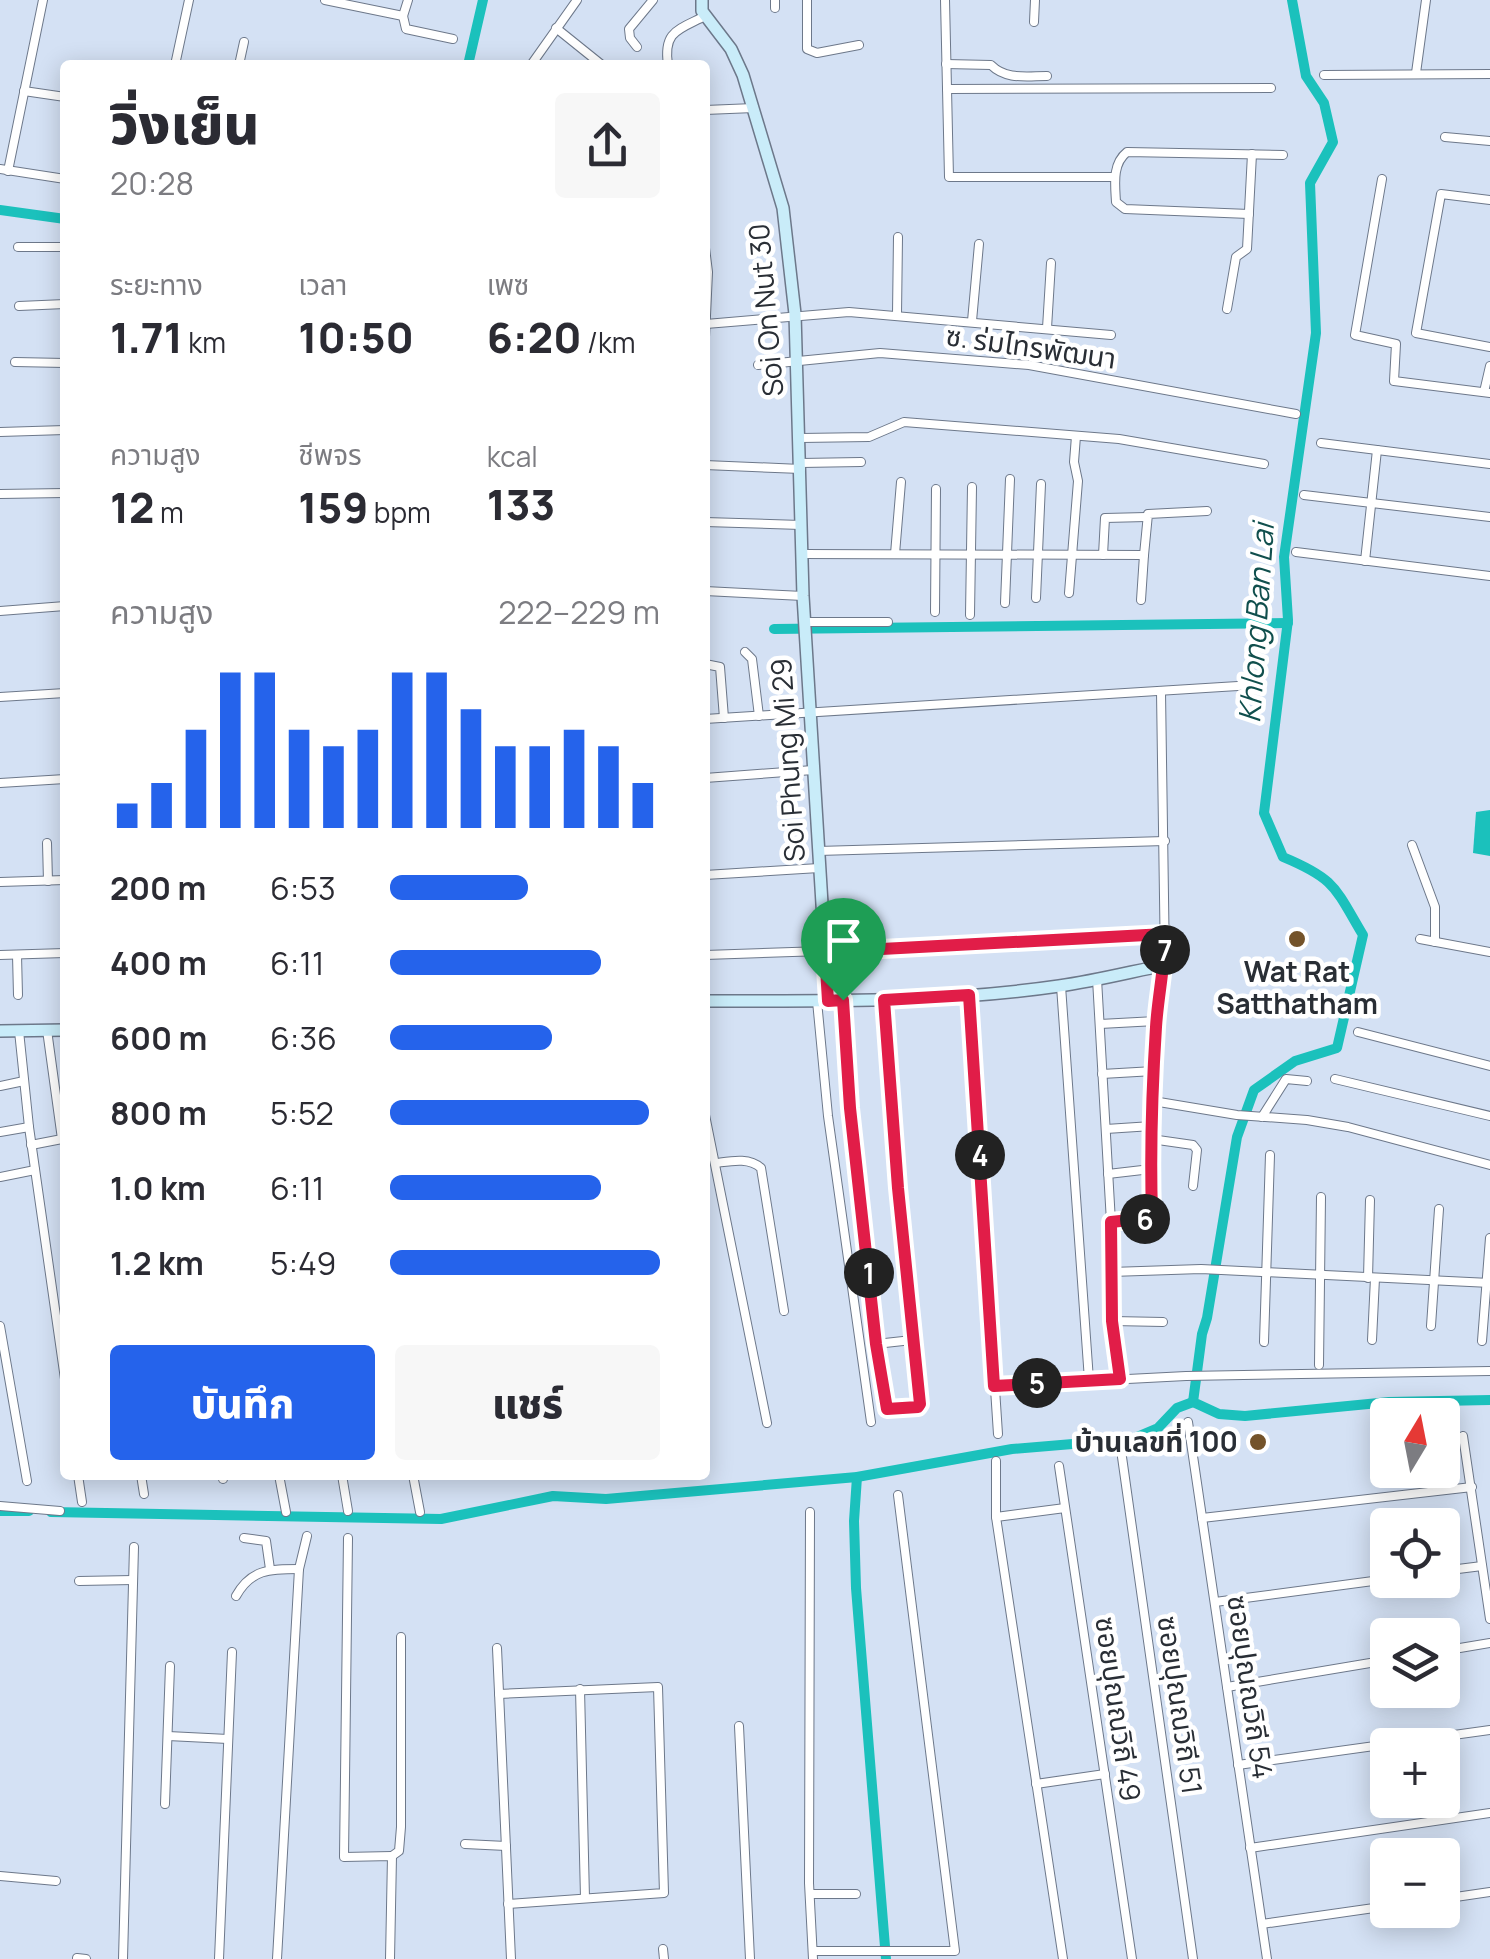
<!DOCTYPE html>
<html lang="th">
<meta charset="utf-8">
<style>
:root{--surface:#fff;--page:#f7f7f7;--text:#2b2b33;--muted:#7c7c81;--accent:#2563eb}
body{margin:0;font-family:Manrope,"Noto Sans Thai",sans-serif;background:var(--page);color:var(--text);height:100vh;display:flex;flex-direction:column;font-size:38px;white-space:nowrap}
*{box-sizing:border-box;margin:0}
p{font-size:32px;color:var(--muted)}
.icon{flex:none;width:55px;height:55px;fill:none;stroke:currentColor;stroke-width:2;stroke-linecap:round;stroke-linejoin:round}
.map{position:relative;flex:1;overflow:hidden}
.details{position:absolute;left:60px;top:60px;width:650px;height:1420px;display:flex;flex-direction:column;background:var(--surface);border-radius:10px;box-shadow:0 5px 25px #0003}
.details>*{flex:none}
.needle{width:65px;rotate:10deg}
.buttons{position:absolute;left:1370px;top:1398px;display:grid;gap:20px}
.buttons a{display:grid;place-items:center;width:90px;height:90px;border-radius:10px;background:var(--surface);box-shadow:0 5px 25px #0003;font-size:50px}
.pin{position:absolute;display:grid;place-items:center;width:85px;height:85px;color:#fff;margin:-102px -42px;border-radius:50% 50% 50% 0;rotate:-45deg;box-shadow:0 0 10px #0007}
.pin .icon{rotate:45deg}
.km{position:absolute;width:50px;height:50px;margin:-25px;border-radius:50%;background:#222;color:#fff;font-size:28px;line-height:50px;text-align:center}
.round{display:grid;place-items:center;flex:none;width:105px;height:105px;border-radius:10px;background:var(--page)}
.head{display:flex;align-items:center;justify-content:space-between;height:170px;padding:0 50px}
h1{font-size:55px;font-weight:800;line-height:75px}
.metrics{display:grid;grid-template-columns:repeat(3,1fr);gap:15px;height:170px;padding:10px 50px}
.metrics div{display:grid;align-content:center}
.metrics b{font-size:42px;font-weight:800}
.metrics small{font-size:28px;font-weight:400}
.metrics p{font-size:28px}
.chart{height:280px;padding:20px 50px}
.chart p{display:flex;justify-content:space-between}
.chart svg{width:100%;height:180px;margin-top:10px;stroke:var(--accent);stroke-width:6}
.cta{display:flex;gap:20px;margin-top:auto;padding:20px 50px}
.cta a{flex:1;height:115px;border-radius:10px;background:var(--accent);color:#fff;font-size:40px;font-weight:800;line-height:115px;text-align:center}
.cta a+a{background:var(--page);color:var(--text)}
ul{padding:0 50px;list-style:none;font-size:32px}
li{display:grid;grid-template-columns:160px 120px 1fr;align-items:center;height:75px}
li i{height:25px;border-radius:12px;background:var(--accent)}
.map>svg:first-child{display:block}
</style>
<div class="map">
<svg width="1490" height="1959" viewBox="0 0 1490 1959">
<rect width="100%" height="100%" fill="#d4e1f4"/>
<polygon fill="#1bc1bc" points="1490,810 1490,856 1473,853 1476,812"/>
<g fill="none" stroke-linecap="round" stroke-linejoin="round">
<g stroke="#1bc1bc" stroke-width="10">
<path d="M1292,0L1306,76L1324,103L1333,142L1310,183L1316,333L1284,557L1288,620L1264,813L1283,857C1336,879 1335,888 1363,935L1337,1048L1295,1061L1254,1090L1237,1137L1207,1318L1202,1334L1193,1402L1219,1414L1245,1416L1389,1402L1490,1400"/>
<polyline points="468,65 483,0"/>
<polyline points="0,210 65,219"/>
<polyline points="774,629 1288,623"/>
<polyline points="857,1477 854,1521 856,1588 886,1959"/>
<polyline points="0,1511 29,1511"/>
<polyline points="51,1512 441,1519 553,1496 606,1499 857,1477 1012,1449 1132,1439 1158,1428 1177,1408 1193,1402"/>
</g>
<defs>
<g id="street">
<polyline points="325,0 403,16"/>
<polyline points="807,0 807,49 817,53 859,45"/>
<polyline points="945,0 949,177 1115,177"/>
<polyline points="775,8 775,0"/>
<polyline points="403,16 406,29 453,39"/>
<polyline points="403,16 408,0"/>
<polyline points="1034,22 1035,0"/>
<polyline points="556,28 602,65"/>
<polyline points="637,47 630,38 629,29 653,0"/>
<path d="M946,64L991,65C1006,80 1026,76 1047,76"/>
<polyline points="175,65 189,0"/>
<polyline points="239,65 244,42"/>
<polyline points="531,65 577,0"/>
<path d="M668,65C663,31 678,30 705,16"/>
<polyline points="1416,73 1426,0"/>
<polyline points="1324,75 1490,74"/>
<polyline points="947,89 1271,88"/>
<polyline points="24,91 65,97"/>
<polyline points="705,110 754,108"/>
<polyline points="1445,137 1490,141"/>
<polyline points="0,169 65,179"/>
<polyline points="8,171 43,0"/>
<polyline points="1382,179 1355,335 1396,344 1394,381 1490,393"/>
<polyline points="1490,200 1441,194 1416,333 1490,347"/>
<path d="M1249,214L1125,209L1116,202C1115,184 1112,164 1127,152L1283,155"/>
<polyline points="18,247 65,247"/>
<polyline points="705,248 708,272 705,337"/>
<polyline points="19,306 65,304"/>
<polyline points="1227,309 1236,257 1247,249 1252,154"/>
<polyline points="897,314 898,237"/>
<polyline points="972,321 979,244"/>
<polyline points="706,324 849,312 1111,335"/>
<polyline points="1047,328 1051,263"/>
<polyline points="15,362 65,363"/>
<polyline points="758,365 880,353 1029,365 1296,414"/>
<polyline points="1484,392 1490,366"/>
<polyline points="0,432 65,430"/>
<polyline points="801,438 869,437 904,422 1119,439 1264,464"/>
<polyline points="1321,443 1490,464"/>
<polyline points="801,463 861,462"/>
<polyline points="705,465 801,469"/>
<polyline points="0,494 65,493"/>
<polyline points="1304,495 1490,517"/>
<polyline points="705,522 801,525"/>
<polyline points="1296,552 1490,576"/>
<polyline points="803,554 1144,555 1148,514 1207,511"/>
<polyline points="895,554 901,482"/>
<polyline points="1103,555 1105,518 1146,517"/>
<polyline points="1365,561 1377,450"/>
<polyline points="705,591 803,596"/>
<polyline points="1069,593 1078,481 1074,462 1076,436"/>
<polyline points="1036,598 1041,484"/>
<polyline points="1141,600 1144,555"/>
<polyline points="1005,603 1010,479"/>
<polyline points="0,611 65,606"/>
<polyline points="935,612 936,489"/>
<polyline points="970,615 972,487"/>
<polyline points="805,622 888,622"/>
<polyline points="745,652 752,659 759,716"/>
<polyline points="705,664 720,667 724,718"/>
<polyline points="0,697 65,693"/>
<polyline points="705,719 1254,685"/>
<polyline points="705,778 813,770"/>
<polyline points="0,783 65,779"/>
<polyline points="47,843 48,881"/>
<polyline points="1412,845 1435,907 1435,942"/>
<polyline points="818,851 1165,841"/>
<polyline points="705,875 819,868"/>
<polyline points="0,882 65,880"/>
<polyline points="1420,939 1490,952"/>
<polyline points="0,955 65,953"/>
<polyline points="17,955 18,995"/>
<polyline points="705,955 944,947 1165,934"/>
<polyline points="1097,979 1111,1222 1113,1321 1120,1379"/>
<polyline points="1061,986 1089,1380"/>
<polyline points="969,995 998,1434"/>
<polyline points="843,1000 851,1107 876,1344 912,1340"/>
<polyline points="817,1001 828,1116 871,1422"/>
<polyline points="1100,1024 1156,1021"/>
<polyline points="19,1031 29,1127 65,1379"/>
<polyline points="1358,1032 1490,1066"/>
<polyline points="1102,1074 1154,1071"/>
<polyline points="1335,1079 1490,1116"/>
<polyline points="0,1086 24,1081"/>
<polyline points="1153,1101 1237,1115 1307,1120 1348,1127 1490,1165"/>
<polyline points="705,1115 767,1423"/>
<polyline points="1262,1117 1286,1079 1307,1081"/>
<polyline points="1106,1129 1152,1126"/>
<polyline points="0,1132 29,1127"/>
<polyline points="1151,1139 1193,1145 1197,1150 1193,1186"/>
<polyline points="31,1145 62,1139 47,1030"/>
<path d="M716,1163C731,1161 749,1157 761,1168L784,1311"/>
<polyline points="1108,1174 1151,1169"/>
<polyline points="0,1177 35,1170"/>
<polyline points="1111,1222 1147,1218 1152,1213 1156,1021 1165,965 1161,692"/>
<polyline points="1111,1272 1201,1269 1490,1283"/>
<polyline points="1368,1278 1370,1200"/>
<polyline points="1113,1321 1163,1322"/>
<polyline points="0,1326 27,1481"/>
<polyline points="1431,1326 1439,1209"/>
<polyline points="1372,1340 1375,1278"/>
<polyline points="1482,1341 1490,1238"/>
<polyline points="1264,1342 1270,1155"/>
<polyline points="876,1344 884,1406 889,1410 918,1407 920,1394 898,1188 884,1000"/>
<polyline points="1319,1365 1321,1197"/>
<polyline points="994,1386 1186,1376 1490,1371"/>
<polyline points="1188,1422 1267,1959"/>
<polyline points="1463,1436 1490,1619"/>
<polyline points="1122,1457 1193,1959"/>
<polyline points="996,1461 996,1517 1063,1959"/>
<polyline points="1059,1466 1132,1959"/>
<polyline points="78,1475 82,1502"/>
<polyline points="141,1475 144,1494"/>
<polyline points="223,1475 223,1479"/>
<polyline points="279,1475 286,1512"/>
<polyline points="342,1475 348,1511"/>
<polyline points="413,1475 420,1512"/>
<polyline points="0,1506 60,1511"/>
<polyline points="810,1512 809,1883 813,1959"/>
<polyline points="996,1517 1065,1508"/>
<polyline points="1202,1518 1472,1487"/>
<polyline points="244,1538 266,1541 270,1569"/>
<polyline points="348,1538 344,1857 392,1856 390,1959"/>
<polyline points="1442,1571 1482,1566"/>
<polyline points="79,1581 133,1580"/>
<path d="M236,1596C251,1569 270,1569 299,1569"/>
<polyline points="1215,1602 1388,1579"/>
<polyline points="497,1648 511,1959"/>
<polyline points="1442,1651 1490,1643"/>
<polyline points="1227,1687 1388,1660"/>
<polyline points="580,1689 585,1898"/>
<polyline points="499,1694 658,1687 664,1893 508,1904"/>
<polyline points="739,1726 750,1959"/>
<polyline points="168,1736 228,1739"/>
<polyline points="1238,1765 1490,1730"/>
<polyline points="1036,1784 1105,1774"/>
<polyline points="165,1804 170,1666"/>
<polyline points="465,1844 506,1846"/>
<polyline points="1250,1848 1490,1813"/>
<polyline points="392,1856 399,1851 401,1827 401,1637"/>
<polyline points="0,1876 56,1881"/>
<polyline points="810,1894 856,1894"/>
<polyline points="1442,1899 1490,1892"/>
<polyline points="1262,1924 1388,1906"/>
<polyline points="663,1949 664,1959"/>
<polyline points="813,1951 955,1951 898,1495"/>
<polyline points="77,1958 86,1959"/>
<polyline points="123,1959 134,1547"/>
<polyline points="219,1959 232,1652"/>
<polyline points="277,1959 299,1569 307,1536"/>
</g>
<g id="secondary">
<polyline points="702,0 702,11 731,49 743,75 783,208 795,314 803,596 828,1001"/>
<path d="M705,1001C823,1001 942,1003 1059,986C1095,981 1130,972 1165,965"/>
<polyline points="0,1031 65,1030"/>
</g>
</defs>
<use href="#street" stroke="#6d788a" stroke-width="10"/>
<use href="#secondary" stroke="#6d788a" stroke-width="14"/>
<use href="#street" stroke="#fff" stroke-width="8"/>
<use href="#secondary" stroke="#c9ecf9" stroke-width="11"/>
</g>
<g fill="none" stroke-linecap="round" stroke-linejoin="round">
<defs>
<path id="route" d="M1165,934C1165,966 1158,995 1156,1027C1152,1089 1150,1151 1152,1214L1148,1218L1111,1222L1112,1321L1120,1379L994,1386L969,995L884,1000L898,1188L920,1404L918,1407L887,1409L876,1344L850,1108L843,1000L828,1001L825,952Z"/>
</defs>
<use href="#route" stroke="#fff" stroke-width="20"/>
<use href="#route" stroke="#e11d48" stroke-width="12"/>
</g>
<g fill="#74532a" stroke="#fff" stroke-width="4">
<circle cx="1297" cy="939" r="10"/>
<circle cx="1258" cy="1442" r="10"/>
</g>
<g text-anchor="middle" stroke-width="9" stroke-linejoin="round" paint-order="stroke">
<g font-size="28" fill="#292e35" stroke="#fff">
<text transform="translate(766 310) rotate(-95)" y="10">Soi On Nut 30</text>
<text transform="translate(1031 347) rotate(8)" y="10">ซ. ร่มไทรพัฒนา</text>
<text transform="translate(788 760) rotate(-94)" y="10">Soi Phung Mi 29</text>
<text transform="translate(1250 1687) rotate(82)" y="10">ซอยปุณณวิถี 54</text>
<text transform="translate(1180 1705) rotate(82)" y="10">ซอยปุณณวิถี 51</text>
<text transform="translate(1118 1709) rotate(82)" y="10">ซอยปุณณวิถี 49</text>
</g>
<g font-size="28" font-weight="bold" fill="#292e35" stroke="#fff">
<text x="1297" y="982">Wat Rat<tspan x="1297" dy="32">Satthatham</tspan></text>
<text x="1238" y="1452" text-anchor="end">บ้านเลขที่ 100</text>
</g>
<g font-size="30" font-style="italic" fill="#104f4d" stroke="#fff">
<text transform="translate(1257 623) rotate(-86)" y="10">Khlong Ban Lai</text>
</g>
</g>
</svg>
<div class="buttons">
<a><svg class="needle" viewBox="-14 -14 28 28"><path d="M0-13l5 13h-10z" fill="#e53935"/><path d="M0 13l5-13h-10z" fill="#7c7c81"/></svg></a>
<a><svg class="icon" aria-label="locate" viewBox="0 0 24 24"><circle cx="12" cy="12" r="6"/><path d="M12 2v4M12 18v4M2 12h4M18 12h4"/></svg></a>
<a><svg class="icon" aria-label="layers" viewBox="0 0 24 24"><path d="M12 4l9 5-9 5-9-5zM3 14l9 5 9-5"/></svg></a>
<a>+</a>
<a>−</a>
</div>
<div class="pin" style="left:843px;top:1000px;background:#1e9e55"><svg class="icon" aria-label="arrive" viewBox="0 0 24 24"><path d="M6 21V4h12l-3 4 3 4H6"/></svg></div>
<b class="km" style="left:869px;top:1273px">1</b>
<b class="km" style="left:980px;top:1155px">4</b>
<b class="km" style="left:1037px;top:1383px">5</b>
<b class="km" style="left:1145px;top:1219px">6</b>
<b class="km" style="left:1165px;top:950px">7</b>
<section class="details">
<div class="head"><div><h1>วิ่งเย็น</h1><p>20:28</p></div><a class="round"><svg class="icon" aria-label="share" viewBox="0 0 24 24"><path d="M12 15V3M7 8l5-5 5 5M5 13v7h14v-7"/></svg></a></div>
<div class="metrics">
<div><p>ระยะทาง</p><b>1.71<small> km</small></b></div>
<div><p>เวลา</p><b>10:50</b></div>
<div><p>เพซ</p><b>6:20<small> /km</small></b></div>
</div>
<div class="metrics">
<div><p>ความสูง</p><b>12<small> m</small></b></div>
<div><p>ชีพจร</p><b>159<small> bpm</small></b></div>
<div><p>kcal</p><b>133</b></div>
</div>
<div class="chart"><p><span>ความสูง</span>222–229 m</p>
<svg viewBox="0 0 160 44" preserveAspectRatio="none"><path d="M5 44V38M15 44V33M25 44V20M35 44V6M45 44V6M55 44V20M65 44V24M75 44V20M85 44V6M95 44V6M105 44V15M115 44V24M125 44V24M135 44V20M145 44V24M155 44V33"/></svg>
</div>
<ul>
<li><b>200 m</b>6:53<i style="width:51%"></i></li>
<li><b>400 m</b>6:11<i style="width:78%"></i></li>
<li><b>600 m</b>6:36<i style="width:60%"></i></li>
<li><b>800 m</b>5:52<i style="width:96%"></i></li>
<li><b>1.0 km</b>6:11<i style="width:78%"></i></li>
<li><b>1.2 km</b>5:49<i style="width:100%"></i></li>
</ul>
<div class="cta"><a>บันทึก</a><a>แชร์</a></div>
</section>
</div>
